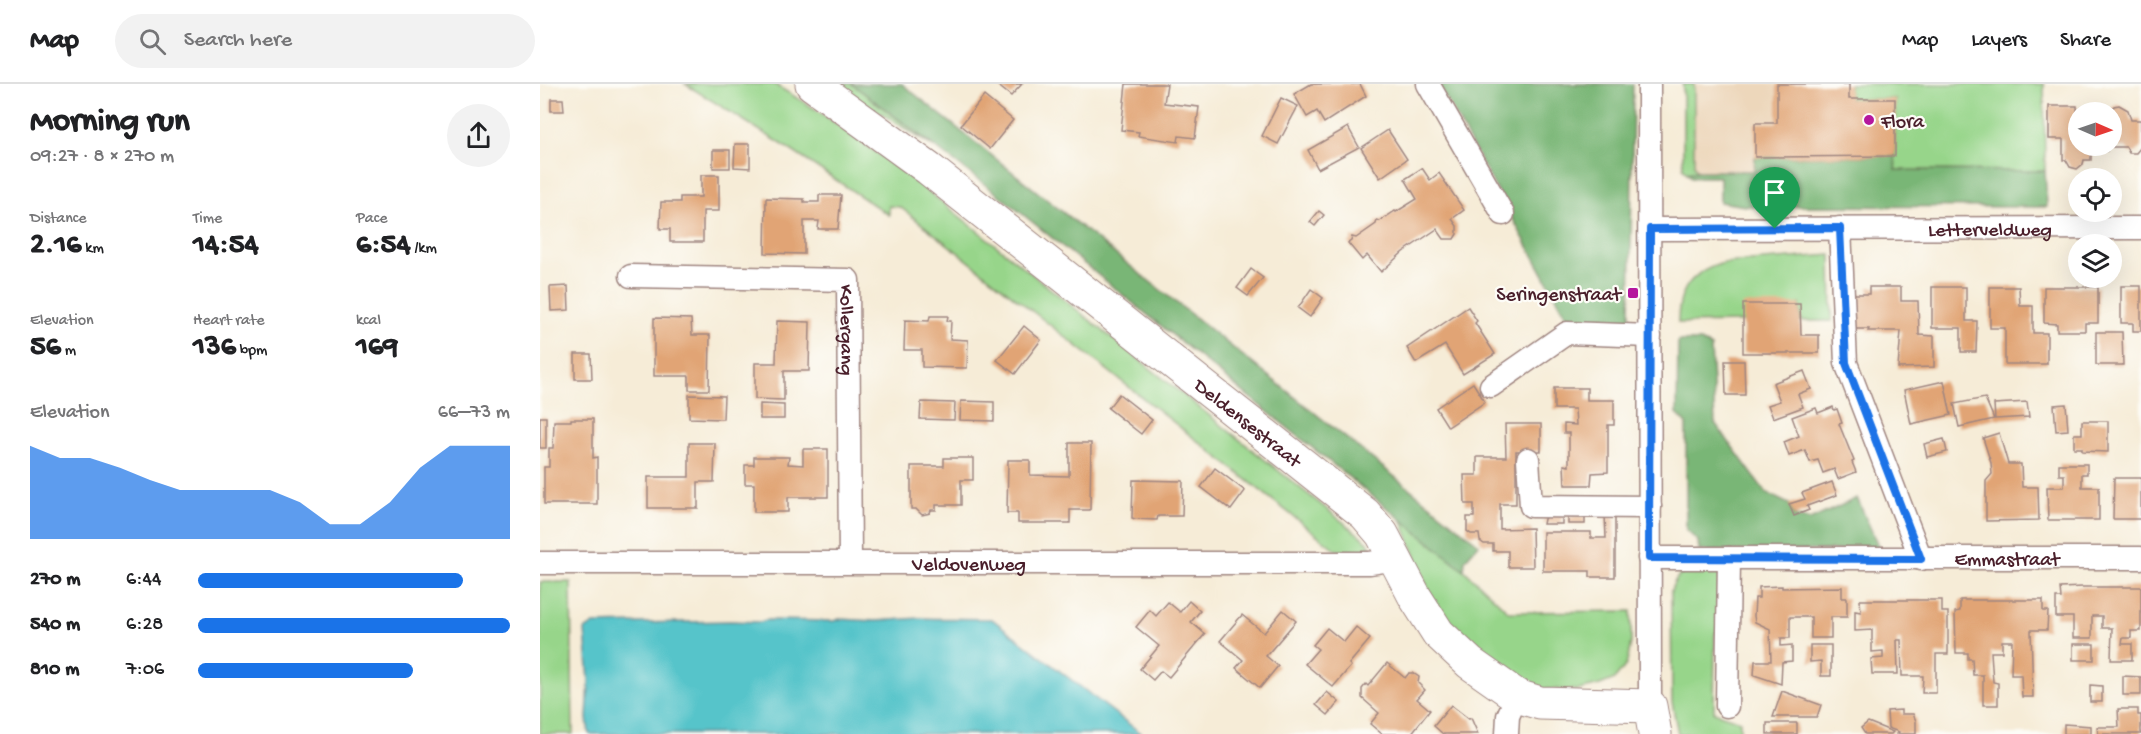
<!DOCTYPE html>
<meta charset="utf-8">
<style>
:root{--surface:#fff;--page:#f2f2f2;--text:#202124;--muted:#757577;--line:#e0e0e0;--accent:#1a73e8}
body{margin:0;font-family:"Gochi Hand",sans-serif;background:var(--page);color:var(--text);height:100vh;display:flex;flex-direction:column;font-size:22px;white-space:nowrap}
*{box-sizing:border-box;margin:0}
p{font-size:20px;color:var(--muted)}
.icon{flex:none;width:33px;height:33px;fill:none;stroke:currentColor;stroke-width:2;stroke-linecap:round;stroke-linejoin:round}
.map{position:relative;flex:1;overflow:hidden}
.side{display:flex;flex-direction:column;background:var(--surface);width:540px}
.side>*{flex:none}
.needle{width:39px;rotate:92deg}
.controls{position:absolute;left:1528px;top:18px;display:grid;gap:12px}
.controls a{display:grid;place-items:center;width:54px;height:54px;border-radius:50%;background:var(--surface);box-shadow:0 6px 24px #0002;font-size:30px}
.pin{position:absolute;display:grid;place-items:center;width:51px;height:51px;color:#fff;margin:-62px -26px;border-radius:50% 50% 50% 0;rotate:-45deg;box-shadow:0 0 6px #0007}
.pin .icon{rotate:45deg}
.round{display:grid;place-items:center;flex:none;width:63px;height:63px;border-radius:32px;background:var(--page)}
.overview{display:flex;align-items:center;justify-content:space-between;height:102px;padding:0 30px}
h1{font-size:33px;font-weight:700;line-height:45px}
.stats{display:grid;grid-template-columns:repeat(3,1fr);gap:9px;height:102px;padding:6px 30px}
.stats div{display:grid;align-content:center}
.stats b{font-size:30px;font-weight:700}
.stats small{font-size:16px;font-weight:400}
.stats p{font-size:16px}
.chart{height:168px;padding:12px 30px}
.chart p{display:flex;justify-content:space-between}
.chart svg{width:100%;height:108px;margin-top:6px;fill:var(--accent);opacity:.7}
ul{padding:0 30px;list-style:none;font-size:20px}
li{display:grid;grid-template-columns:96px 72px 1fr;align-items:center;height:45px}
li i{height:15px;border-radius:8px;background:var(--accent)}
header{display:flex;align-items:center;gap:36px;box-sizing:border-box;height:84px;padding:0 30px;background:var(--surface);border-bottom:2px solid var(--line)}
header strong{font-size:28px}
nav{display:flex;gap:33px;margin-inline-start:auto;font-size:21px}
.search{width:420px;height:54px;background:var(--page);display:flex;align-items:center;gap:15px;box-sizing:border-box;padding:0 21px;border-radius:33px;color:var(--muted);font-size:22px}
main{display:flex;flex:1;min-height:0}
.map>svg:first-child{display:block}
</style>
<header>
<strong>Map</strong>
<div class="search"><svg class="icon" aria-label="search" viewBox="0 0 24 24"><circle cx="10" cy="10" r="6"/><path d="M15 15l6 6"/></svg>Search here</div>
<nav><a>Map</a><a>Layers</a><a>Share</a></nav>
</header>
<main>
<section class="side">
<div class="overview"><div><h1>Morning run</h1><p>09:27 · 8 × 270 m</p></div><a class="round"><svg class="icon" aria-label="share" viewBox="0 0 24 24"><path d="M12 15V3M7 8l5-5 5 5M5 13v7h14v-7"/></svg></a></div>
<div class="stats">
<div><p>Distance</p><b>2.16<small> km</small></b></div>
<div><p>Time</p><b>14:54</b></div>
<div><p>Pace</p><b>6:54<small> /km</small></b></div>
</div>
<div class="stats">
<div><p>Elevation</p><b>56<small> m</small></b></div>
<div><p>Heart rate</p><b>136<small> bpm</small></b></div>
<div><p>kcal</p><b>169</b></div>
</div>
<div class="chart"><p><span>Elevation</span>66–73 m</p>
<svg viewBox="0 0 160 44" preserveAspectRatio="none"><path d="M0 44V6L10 11L20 11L30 15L40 20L50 24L60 24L70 24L80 24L90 29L100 38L110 38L120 29L130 15L140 6L150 6L160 6V44z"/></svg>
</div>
<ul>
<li><b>270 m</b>6:44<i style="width:85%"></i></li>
<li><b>540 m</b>6:28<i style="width:100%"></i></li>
<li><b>810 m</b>7:06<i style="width:69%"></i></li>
</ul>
</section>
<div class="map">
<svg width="1601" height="650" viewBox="0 0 1601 650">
<rect width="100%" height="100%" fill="#fdfcf7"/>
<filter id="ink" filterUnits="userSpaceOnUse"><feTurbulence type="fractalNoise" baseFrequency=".0167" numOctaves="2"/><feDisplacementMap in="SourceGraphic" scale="12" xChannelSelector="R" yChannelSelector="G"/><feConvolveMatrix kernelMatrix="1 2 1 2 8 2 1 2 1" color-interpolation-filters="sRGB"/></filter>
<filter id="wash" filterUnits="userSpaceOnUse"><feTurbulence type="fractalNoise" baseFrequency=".008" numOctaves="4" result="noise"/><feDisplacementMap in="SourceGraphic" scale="24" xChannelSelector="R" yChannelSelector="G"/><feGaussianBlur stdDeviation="1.35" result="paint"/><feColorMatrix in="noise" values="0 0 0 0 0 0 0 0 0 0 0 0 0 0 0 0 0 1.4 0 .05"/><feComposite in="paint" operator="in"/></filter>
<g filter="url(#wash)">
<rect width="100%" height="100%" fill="#f6ecd7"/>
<polygon fill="#edd7bb" points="1154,0 1504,0 1505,87 1215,73 1215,87 1158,87 1154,82"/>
<g fill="#97d58a" stroke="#707a5a" stroke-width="1.5">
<polygon points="145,0 234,0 275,25 369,92 828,458 833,469 796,466 360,123 349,122 349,131 240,59"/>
<polygon points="296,0 312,0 395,64"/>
<polygon points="1143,0 1154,0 1154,82 1158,87 1147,89 1143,84"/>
<polygon points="1309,0 1504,0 1505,87 1355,86 1355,15 1309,15"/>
<path d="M1291,171L1292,237H1261L1260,220L1203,238L1138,239C1138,205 1151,188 1184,179Z"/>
<polygon points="861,434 924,486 969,528 1091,527 1091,558 1088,574 1086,581 1075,595 1060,601 1039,606 993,605 923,555 894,521"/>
<path d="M1153,482L1179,485L1184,537L1175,550L1174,628L1200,637V650H1138L1132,618L1131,507C1134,495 1142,487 1153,482Z"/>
<polygon points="0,498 31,498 33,650 0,650"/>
</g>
<g fill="#79b676" stroke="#626a50" stroke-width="1.5">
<polygon points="312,0 362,0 939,460 925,476 924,486 460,112"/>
<polygon points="898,0 1093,0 1090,243 1031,240"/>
<polygon points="1355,72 1356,86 1505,87 1507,123 1205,122 1180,118 1180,93 1151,93 1147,89 1158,87 1214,87 1215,73"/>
<polygon points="1138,257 1161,257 1171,263 1175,339 1226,409 1249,420 1254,432 1270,436 1317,414 1340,466 1159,467 1158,457 1146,446 1146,339 1137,330"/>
</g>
<path fill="#56c4ca" stroke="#50727a" stroke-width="1.5" d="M380,534C404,535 428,534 452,535L602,650H49L47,634L49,597L45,546L54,540L190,537L221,538L226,536L294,537L299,535L336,537Z"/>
<g id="blocks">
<g fill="#e1a474">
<polygon points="456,0 482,0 471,12"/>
<polygon points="586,0 627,0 624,19 659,23 655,54 639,52 638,58 598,52 599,48 581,46"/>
<polygon points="771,0 820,0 826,12 784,39 777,27 767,33 754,10"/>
<polygon points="1237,0 1309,0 1309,15 1355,15 1355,72 1215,73 1215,39 1237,39"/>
<polygon points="444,12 473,36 450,65 421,41"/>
<polygon points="741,14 758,22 738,60 722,52"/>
<polygon points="11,15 23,15 24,27 11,27"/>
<polygon points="1579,21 1588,26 1591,36 1601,36 1601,63 1596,69 1589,69 1586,63 1572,63 1572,28 1569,28 1574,22"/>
<polygon points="1509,22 1537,22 1539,62 1568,62 1567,67 1551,67 1551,76 1544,76 1543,80 1537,85 1530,83 1526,76 1523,76 1523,55 1509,55"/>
<polygon points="808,43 819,63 778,85 768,66"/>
<polygon points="848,46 867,75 840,94 821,64"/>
<polygon points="195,60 210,60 210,84 194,83"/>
<rect x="173" y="66" width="17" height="18"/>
<polygon points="882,84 890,96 899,89 924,126 912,135 917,142 917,150 914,155 904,155 897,145 863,168 841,188 827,171 822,176 808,159 811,157 812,153 816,154 836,140 837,136 840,137 855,127 856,128 877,115 865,95"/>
<polygon points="161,91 179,91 179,127 163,127 163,158 130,158 130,145 120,145 121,118 140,118 140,113 161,113"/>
<polygon points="279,111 301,111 298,145 278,145 279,137 264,137 264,170 225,169 226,114 264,115 264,118 279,118"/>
<polygon points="779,127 784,131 775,142 770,138"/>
<polygon points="711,185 723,194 708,212 697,204"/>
<polygon points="28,202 29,226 11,227 10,203"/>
<polygon points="1581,202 1601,202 1601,247 1593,247 1593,239 1581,239"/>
<polygon points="1329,203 1361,203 1361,217 1378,217 1379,251 1394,252 1394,283 1358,284 1361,247 1328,247 1329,245 1312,245 1311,210 1329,210"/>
<polygon points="1392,203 1426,203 1426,237 1437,237 1436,268 1421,268 1421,244 1392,244"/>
<polygon points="1450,203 1479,203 1480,222 1493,222 1493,249 1507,249 1507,280 1465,280 1465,244 1450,244"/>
<polygon points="1504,203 1558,203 1558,239 1545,239 1545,247 1517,247 1517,240 1504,239"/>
<polygon points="771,205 783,214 770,233 758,224"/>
<polygon points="1203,220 1260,220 1261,251 1279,251 1279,269 1203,269"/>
<polygon points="928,223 937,237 935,239 955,270 923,290 905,261 876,279 867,264"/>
<polygon points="390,232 408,232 407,237 411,237 410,255 428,256 427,284 382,283 382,266 364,266 365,236 389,237"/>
<polygon points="114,234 151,235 152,251 170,251 169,306 149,306 149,292 114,292"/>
<polygon points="237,237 270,238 269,287 244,287 244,316 215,315 215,279 236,279"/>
<polygon points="484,242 501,256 475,290 457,276"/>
<polygon points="1556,248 1582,248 1583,281 1556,281"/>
<polygon points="35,270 51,270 52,295 35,295"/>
<polygon points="1185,277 1204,277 1205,311 1186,311"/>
<polygon points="1264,287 1271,305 1258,310 1263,323 1233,334 1228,321 1240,317 1233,299"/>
<polygon points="1404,297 1411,331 1371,340 1364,306"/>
<polygon points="933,299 945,318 908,343 896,324"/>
<polygon points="1014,304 1047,304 1047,316 1074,316 1074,341 1068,341 1068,388 1052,389 1051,401 1025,401 1024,381 1029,382 1029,349 1024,349 1024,340 1036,341 1035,325 1014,325"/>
<polygon points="579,310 612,336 601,350 568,324"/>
<polygon points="149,311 184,312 183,335 149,334"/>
<polygon points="1445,314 1454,335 1419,343 1414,320"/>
<polygon points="421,317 454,318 454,337 420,336"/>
<polygon points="381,318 415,319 414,336 380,335"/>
<polygon points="1487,318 1489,333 1455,335 1454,320"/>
<polygon points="220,320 244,321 244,335 220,335"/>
<polygon points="1526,320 1528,346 1516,347 1514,321"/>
<polygon points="1293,323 1294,326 1297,325 1302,339 1299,340 1314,377 1312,378 1316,388 1298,395 1294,385 1283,389 1278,376 1270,378 1265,366 1249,372 1244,358 1259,352 1252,333 1276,324 1278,329"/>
<rect x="0" y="333" width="6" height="31"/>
<polygon points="31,335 53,335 53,374 57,373 57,420 4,420 4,383 9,383 9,364 13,364 14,337 31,337"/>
<polygon points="1542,337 1568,337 1568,368 1542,367 1542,364 1534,364 1534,350 1542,350"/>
<polygon points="965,340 1001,340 1001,367 976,367 976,420 960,420 960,445 992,444 993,483 968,483 968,467 953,467 953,460 944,460 940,457 939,450 931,450 927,447 927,433 934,433 934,420 925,420 924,391 937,391 937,373 966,373"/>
<polygon points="1459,349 1468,380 1481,380 1482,403 1498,403 1499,436 1446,437 1446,397 1452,390 1451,379 1443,354"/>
<polygon points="1404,355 1407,368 1387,373 1384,360"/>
<polygon points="149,359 175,359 174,398 158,398 158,424 108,424 108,393 149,393"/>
<polygon points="529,359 551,359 550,426 530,426 530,439 478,439 478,429 467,429 468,376 490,376 490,391 529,392"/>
<polygon points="263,365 288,365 288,413 248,413 248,428 214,428 214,400 205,400 205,381 214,381 214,373 249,373 248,380 263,381"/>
<polygon points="404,374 433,374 433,396 421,396 421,421 396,421 396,426 391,426 390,429 382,431 376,425 371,425 371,382 404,382"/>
<polygon points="1519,380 1547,380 1547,390 1542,390 1542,403 1559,403 1559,436 1508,436 1507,403 1524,403 1524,391 1519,391"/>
<polygon points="675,384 705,407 691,426 661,403"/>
<polygon points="1574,394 1601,394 1601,435 1573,435"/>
<polygon points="593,396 643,397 642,432 618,432 617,436 595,435 592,434"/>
<polygon points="1292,398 1297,411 1267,422 1269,426 1254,432 1249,420 1265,415 1262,409"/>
<polygon points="1065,431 1071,431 1075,435 1075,493 1050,493 1050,487 1003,487 1003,448 1051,448 1051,454 1066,454"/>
<polygon points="1006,432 1022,432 1022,440 1003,440 1004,435"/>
<rect x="1028" y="432" width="17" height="8"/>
<polygon points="1242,502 1242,504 1302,503 1302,514 1307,514 1307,533 1291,533 1291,554 1271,554 1271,533 1250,533 1250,554 1241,554 1241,562 1252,561 1252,577 1242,578 1241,600 1214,591 1215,577 1231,577 1230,545 1215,538 1214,532 1215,514 1219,514 1219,503"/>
<polygon points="1543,503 1601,503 1601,547 1591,547 1591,554 1583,554 1582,560 1592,560 1592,576 1571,576 1572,544 1562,544 1562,532 1552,532 1552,554 1533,554 1533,533 1516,533 1516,514 1521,514 1520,504"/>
<polygon points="1320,516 1402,516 1402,528 1408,528 1408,570 1396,570 1396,609 1382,609 1383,592 1362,592 1361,556 1357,556 1358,590 1332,590 1331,575 1343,574 1343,567 1332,568 1332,546 1315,547 1315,527 1321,528"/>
<polygon points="1420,516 1503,516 1503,527 1508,527 1507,546 1491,546 1493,613 1482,613 1481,591 1471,591 1472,557 1462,557 1462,568 1451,568 1453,598 1458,599 1458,621 1443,621 1443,591 1433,591 1432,575 1428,575 1428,569 1416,569 1415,528 1420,527"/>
<polygon points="649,517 660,527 651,538 665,550 629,593 621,587 613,596 600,585 619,562 596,543 610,526 616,532 628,518 640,528"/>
<polygon points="743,526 756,537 726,572 738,582 720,604 696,584 703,576 680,557 702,531 724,549"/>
<polygon points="816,543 830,555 809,580 811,582 793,603 765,580 778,565 773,561 787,544 804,558"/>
<rect x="1533" y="560" width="21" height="16"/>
<polygon points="1270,561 1291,561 1291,592 1281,592 1281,577 1270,578"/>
<polygon points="847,579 865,594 869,589 873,589 879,593 878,599 885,606 877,615 890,626 871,650 842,650 830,640 839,629 822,614 822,605 826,600 828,602"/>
<polygon points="1583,592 1601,593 1601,611 1583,611"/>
<polygon points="1550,601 1562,602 1562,618 1550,618"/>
<polygon points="1242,607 1281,621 1277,633 1233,633"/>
<polygon points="787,608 799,618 788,631 776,621"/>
<polygon points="911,621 929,635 931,634 938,650 903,650 894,642"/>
<polygon points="1578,625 1598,625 1598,631 1601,631 1601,650 1558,650 1557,643 1579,643"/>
<polygon points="1361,626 1361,630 1373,630 1376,637 1376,650 1357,650 1359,648 1348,644 1347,627"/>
<polygon points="1328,638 1353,648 1351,650 1325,650 1321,644"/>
<rect x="1227" y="639" width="30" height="11"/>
<polygon points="1524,640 1551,642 1551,650 1524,650"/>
</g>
</g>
</g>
<g filter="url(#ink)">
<use href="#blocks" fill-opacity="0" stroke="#a08681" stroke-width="1.5"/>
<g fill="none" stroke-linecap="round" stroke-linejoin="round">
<defs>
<g id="street">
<polyline points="888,0 963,130"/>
<polyline points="1109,0 1110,622"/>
<polyline points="1300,144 1306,279 1381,475"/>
<path id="s1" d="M1110,145L1601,144"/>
<path id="s2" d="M91,192L308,196L310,478"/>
<polyline points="951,302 1027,249 1110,252"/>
<polyline points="988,375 991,422 1110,423"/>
<path id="s3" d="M1109,474H1601"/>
<path id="s4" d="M0,479H830L857,475"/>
<polyline points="1187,622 1189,474"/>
<polyline points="967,650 968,632 977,612"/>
</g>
<g id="secondary">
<path id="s5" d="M272,0L389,85L825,430L842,450L875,513L898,549L930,579L977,612L1000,619L1110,622L1115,650"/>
</g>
</defs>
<use href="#street" stroke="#a08681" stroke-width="25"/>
<use href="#secondary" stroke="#a08681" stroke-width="35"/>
<use href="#street" stroke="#fff" stroke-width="22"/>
<use href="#secondary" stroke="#fff" stroke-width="33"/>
</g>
</g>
<g fill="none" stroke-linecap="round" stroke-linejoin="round" filter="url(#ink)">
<defs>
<polygon id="route" points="1300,144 1306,279 1381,475 1109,474 1110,145"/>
</defs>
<use href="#route" stroke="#fff" stroke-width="12"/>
<use href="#route" stroke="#1a73e8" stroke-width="8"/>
</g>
<g fill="#b5179e" stroke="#fdfcf7" stroke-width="2">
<circle cx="1329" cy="36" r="6"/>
<rect x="1087" y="203" width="12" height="12" rx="3"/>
</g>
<g text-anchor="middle" stroke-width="4.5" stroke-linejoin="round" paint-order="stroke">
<g font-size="20" fill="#4a1f2b" stroke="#fdfcf7" text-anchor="start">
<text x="1341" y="43">Flora</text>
<text x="1081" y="216" text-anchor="end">Seringenstraat</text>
</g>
<g font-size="20" fill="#4a1f2b" stroke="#fdfcf7">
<text dy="7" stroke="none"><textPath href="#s1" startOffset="340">Letterveldweg</textPath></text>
<text dy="7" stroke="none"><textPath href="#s2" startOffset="267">Kollergang</textPath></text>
<text dy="7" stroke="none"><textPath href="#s5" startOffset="552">Deldensestraat</textPath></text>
<text dy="7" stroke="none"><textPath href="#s3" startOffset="358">Emmastraat</textPath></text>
<text dy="7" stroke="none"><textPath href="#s4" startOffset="429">Veldovenweg</textPath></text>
</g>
</g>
</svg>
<div class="controls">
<a><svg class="needle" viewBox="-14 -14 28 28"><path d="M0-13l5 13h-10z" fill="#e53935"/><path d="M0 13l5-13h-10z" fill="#757577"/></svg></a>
<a><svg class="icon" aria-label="locate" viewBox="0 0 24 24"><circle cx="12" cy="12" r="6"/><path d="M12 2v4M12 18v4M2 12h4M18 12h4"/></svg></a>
<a><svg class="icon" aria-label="layers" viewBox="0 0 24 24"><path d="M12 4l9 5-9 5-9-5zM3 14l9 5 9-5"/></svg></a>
</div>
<div class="pin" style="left:1235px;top:145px;background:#1e9e55"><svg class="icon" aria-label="arrive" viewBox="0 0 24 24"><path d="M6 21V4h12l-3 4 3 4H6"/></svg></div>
</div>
</main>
